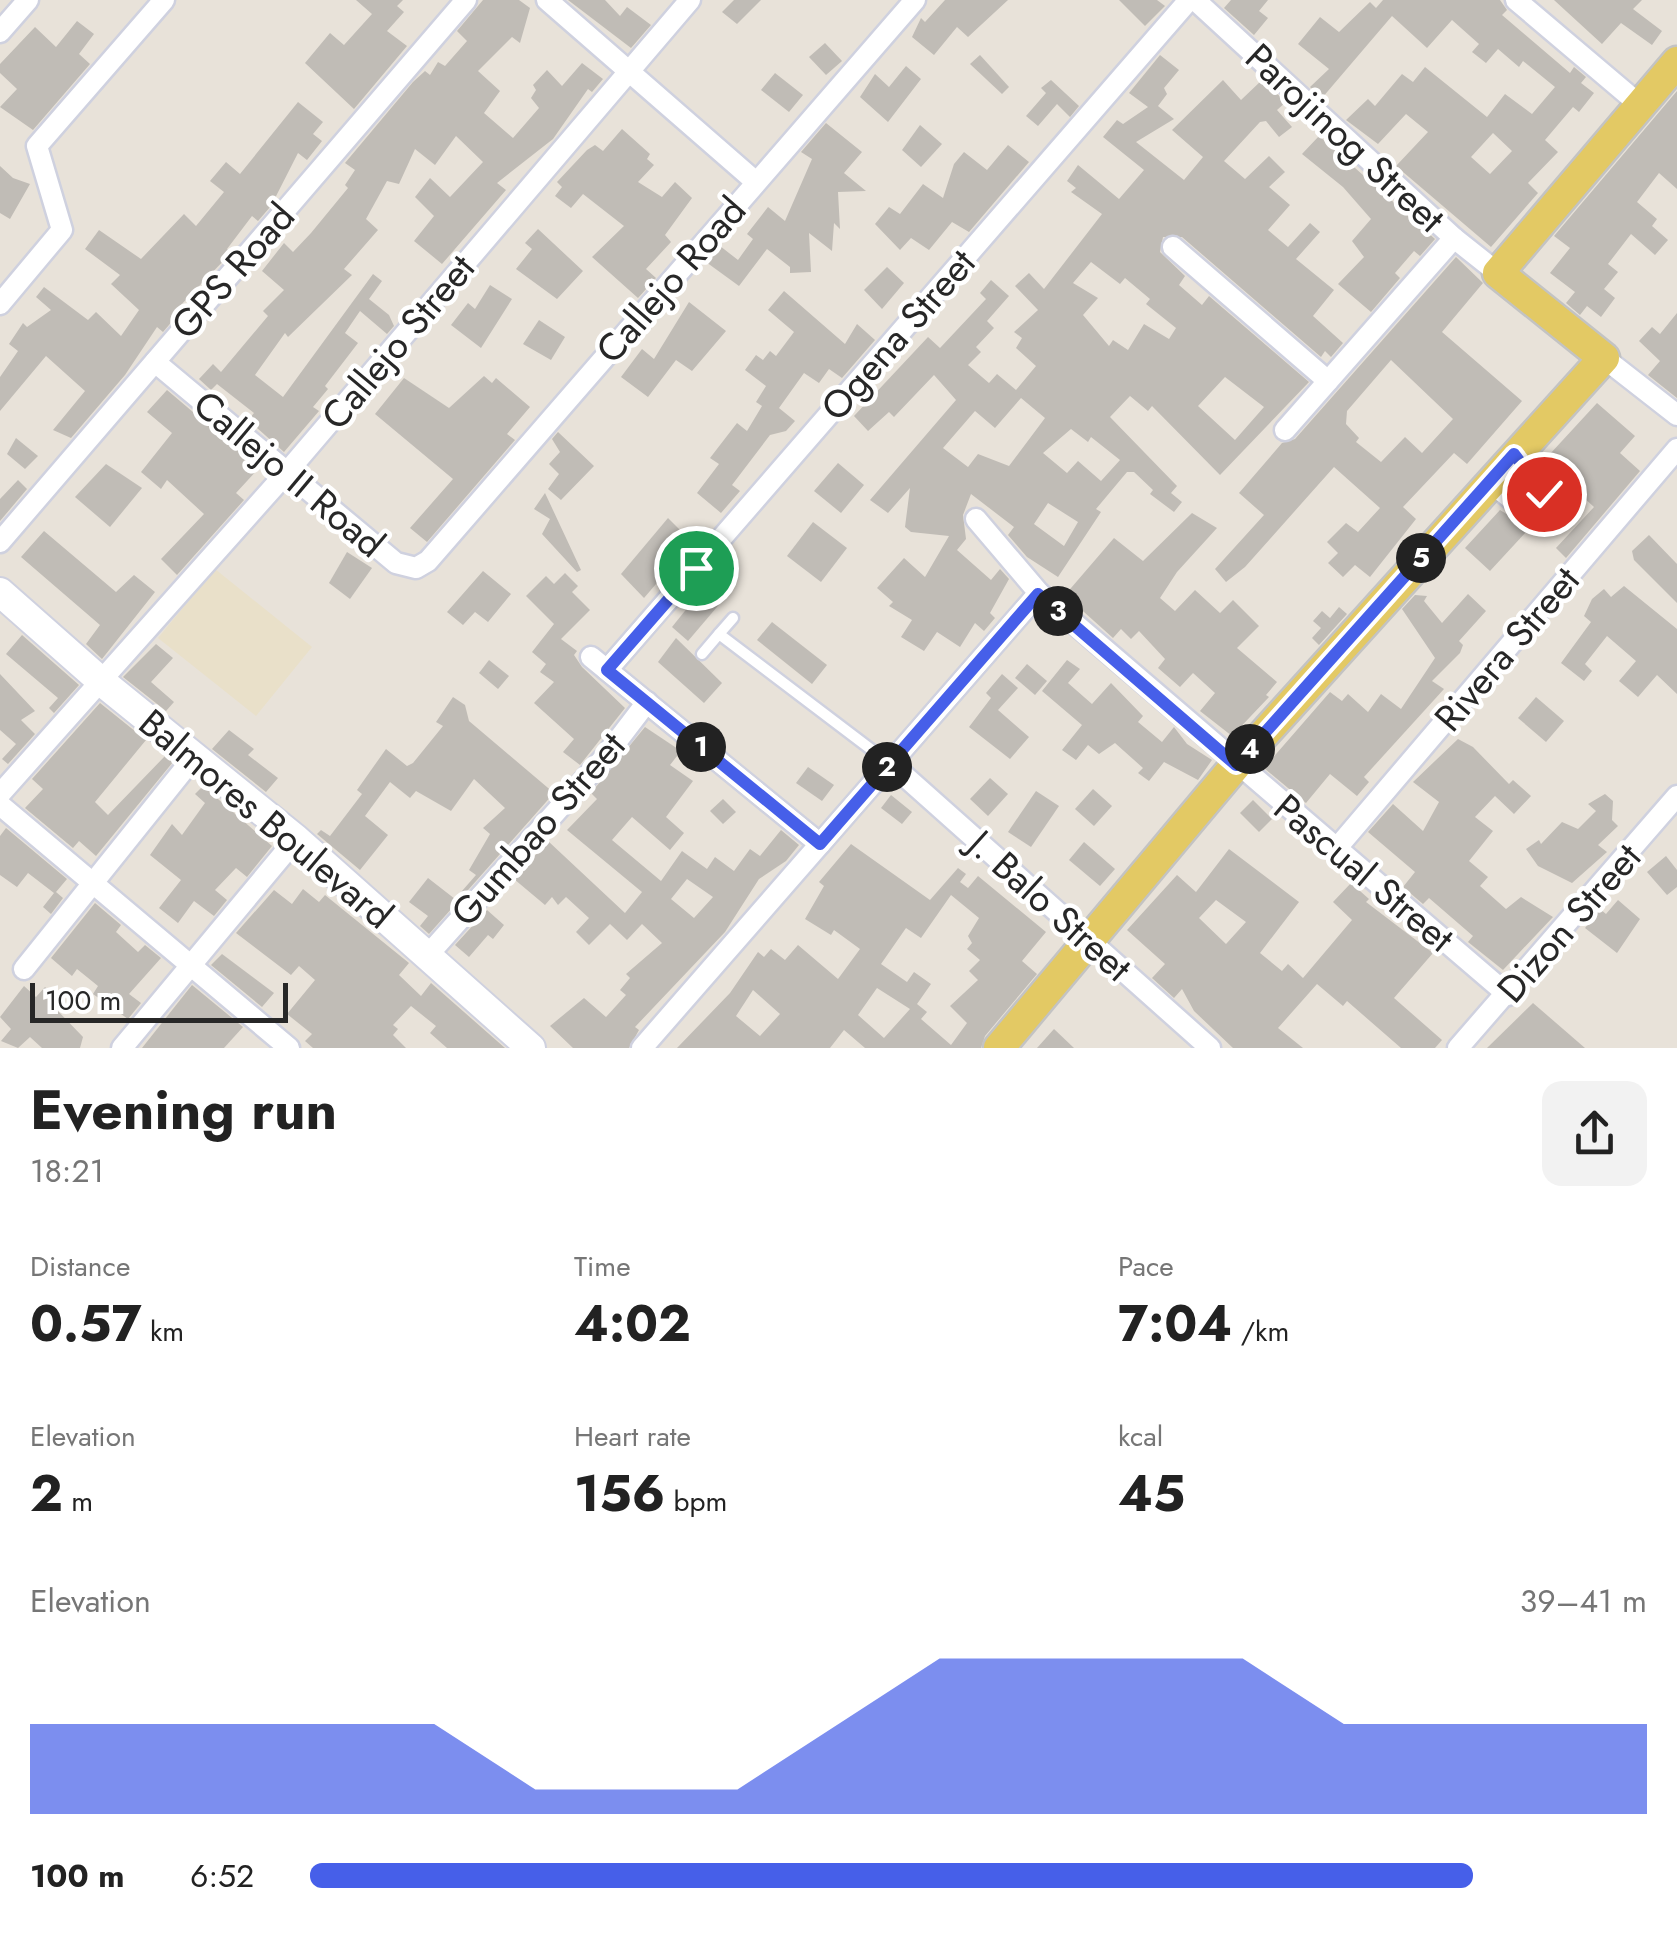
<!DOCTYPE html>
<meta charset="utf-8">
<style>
:root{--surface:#fff;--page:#f2f2f2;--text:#222;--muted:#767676;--accent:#465fe9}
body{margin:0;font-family:Jost,sans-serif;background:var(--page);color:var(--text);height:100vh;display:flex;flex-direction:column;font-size:38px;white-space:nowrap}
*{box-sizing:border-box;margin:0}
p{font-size:32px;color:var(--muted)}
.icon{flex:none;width:55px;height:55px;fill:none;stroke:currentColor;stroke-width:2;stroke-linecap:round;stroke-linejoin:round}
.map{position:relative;height:1048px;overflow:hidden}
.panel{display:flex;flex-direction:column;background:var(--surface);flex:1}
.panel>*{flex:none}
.scale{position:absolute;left:30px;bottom:25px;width:258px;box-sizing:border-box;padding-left:10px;border:5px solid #272727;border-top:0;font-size:28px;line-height:35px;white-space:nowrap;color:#272727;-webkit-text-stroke:8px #fff;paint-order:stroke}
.pin{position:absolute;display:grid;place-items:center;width:85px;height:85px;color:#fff;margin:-42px;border:5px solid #fff;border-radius:50%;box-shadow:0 2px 10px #0007}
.km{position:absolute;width:50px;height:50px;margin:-25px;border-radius:50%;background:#222;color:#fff;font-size:28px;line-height:50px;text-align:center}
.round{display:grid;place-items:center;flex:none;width:105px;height:105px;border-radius:20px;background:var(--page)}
.summary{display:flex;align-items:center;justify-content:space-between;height:170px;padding:0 30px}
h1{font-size:55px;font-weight:700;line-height:75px}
.stats{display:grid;grid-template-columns:repeat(3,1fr);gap:15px;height:170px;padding:10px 30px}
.stats div{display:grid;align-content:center}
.stats b{font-size:50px;font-weight:700}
.stats small{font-size:28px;font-weight:400}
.stats p{font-size:28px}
.chart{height:280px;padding:20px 30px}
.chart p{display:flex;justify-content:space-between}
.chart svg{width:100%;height:180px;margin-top:10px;fill:var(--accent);opacity:.7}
ul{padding:0 30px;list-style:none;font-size:32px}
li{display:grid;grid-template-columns:160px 120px 1fr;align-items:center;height:75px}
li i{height:25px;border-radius:12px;background:var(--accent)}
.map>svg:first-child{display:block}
</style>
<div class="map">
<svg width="1677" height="1048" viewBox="0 0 1677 1048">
<rect width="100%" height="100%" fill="#e8e2d9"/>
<polygon fill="#e9e0c9" points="215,569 312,647 256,716 158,638"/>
<g fill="#c0bcb6" fill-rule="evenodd">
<polygon points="356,0 403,0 397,6 404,12 387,31 407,46 354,109 305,63 330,33 344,45 372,14"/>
<polygon points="483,0 519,0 530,8 520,43 512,37 478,71 500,91 484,113 513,138 539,108 531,98 536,90 533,85 547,70 562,86 582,63 603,79 592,92 588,89 553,139 497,183 506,190 442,264 414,241 434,216 415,197 430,178 450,197 483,162 456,136 435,165 415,149 399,184 387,181 366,219 378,230 344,269 352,275 288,337 285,333 255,375 283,397 373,274 382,281 369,299 389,315 394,326 387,334 360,311 345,333 358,343 325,386 328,389 313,407 319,411 284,452 248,420 254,413 217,384 211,390 199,379 213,364 221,372 268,316 263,311 284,290 262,271 284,243 293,252 311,233 348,188 345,185 355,170 345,163 413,82 425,71 430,75 438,62 445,66 467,41 457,31"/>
<polygon points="568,0 605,0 620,16 627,7 651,25 631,48"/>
<polygon points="734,0 761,0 737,24 722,12"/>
<polygon points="945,0 1008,0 968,37 957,27 934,55 912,37 921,18 925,22"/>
<polygon points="1119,0 1157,0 1165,6 1145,26"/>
<polygon points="1231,0 1268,0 1259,11 1268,18 1254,35 1224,8"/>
<path d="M1383,0H1500L1507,10L1502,15L1570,73L1574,67L1586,77L1581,83L1594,93L1579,112L1573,107L1545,140L1558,152L1528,183L1538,193L1491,247L1396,166L1428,132L1406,114L1378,144L1346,120L1368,99L1375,106L1402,74L1413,82L1425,67L1487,117L1505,94L1532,114L1555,87L1523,61L1519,67L1498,49L1486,63L1472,52L1479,44L1452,20L1427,48L1392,16L1322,98L1310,87L1329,69L1298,44L1320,17L1339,32L1370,2L1376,8ZM1493,133L1512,151L1490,174L1471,157Z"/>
<polygon points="1554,0 1642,0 1633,9 1662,31 1652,45 1621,23 1602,44"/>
<polygon points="77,21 94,34 79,54 90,64 33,130 0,107 17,89 0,73 0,64 35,27 56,47"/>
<polygon points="825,43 842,61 826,75 809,57"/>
<polygon points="980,55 1009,87 1002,94 970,64"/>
<path d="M1160,55L1179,70L1164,88L1167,94L1158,106L1174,119L1136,142L1184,180L1203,157L1172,130L1223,80L1241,100L1262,80L1286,102L1277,110L1292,127L1279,137L1266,121L1260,122L1224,161L1245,179L1269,156L1285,172L1269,187L1290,205L1268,230L1288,247L1310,223L1320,232L1296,259L1334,290L1313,316L1343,343L1331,357L1325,351L1321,357L1182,237H1163L1160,252L1185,276L1179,285L1202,305L1209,296L1309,382L1220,475L1152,406L1148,411L1130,396L1110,417L1177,486L1171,493L1182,502L1174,512L1150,494L1153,490L1134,472H1127L1096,509L1101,512L1058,577L1027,557L1008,535L1014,527L971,494L963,515L966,539L957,550L991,580L1000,569L1009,579L990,613L995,618L984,631L975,623L960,647L937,632L924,651L901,637L912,620L889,606L893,602L877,588L904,558L925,577L949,536L911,532L905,527L910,488L888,513L870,500L956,400L934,375L894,417L889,412L868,431L854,416L928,337L940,348L986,299L980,293L991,280L1009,296L987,321L994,328L976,347L981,352L968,365L989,383L997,374L1016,390L1036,366L1016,348L1022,338L1014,332L1038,310L1015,286L1029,273L1044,289L1102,214L1071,192L1076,188L1067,181L1078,165L1119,199L1144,170L1103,137L1117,120L1123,124L1148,107L1129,93ZM1091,262L1120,284L1125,278L1150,299L1146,304L1176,328L1169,339L1144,324L1128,350L1113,340L1109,346L1083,315L1098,298L1073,283ZM1225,377L1264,407L1235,440L1198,406ZM1021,398L1045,418L1009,466L978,454L968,467L943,448L975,411L995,428ZM1071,429L1088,442L1091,437L1120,460L1101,481L1078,461L1067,473L1043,453ZM1048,503L1078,522L1064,546L1034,524Z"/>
<polygon points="906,66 921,79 888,122 860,97 875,74 889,87"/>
<polygon points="775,73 803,95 789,112 761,90"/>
<polygon points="1051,80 1079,106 1070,117 1057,104 1038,126 1026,116 1046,93 1041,88"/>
<polygon points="1677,91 1677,189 1659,173 1637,202 1657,219 1652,226 1668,240 1655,255 1631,234 1608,264 1618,272 1604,289 1615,298 1601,317 1587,306 1580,315 1566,303 1575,292 1550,273 1570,248 1554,236"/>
<polygon points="298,102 323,122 313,134 322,141 307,160 298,153 271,206 258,221 252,216 227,249 231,253 177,309 180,312 163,332 157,327 125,375 71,438 53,430 85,391 46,356 0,411 0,377 18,351 9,344 23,323 27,327 51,310 36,297 44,287 88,320 96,312 121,336 139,310 111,284 120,275 85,249 99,230 141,259 184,214 196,226 224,192 210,181 226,162 240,174"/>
<polygon points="826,123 862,152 844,173 866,191 838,192 840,229 834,223 832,251 809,233 811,272 790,273 790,267 767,249 739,286 706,262 720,246 738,260 753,239 747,234 768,207 785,221 812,159 801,152"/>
<polygon points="920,125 942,144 921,167 902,150"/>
<polygon points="622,129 650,154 647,159 654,165 638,182 662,197 675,182 692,198 665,235 671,242 646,269 656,278 638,298 592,257 624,226 583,194 571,208 555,196 562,187 557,182 587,150 595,145 603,151"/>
<polygon points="1319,136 1435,239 1420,256 1414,251 1395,273 1400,278 1371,312 1338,284 1364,257 1352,241 1371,219 1343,187 1302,154"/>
<polygon points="1008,145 1029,162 969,232 952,222 929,250 911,238 900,250 875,224 889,207 900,214 923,184 943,198 954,164 964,152 987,170"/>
<polygon points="0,166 13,178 30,184 10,219 0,213"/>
<polygon points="538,229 583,271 557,299 516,269 532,249 525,243"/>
<path d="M1456,257L1483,283L1442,332L1522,401L1467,464L1454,453L1403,507L1416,519L1370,577L1355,565L1343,577L1328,563L1338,553L1327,542L1346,523L1358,532L1380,508L1334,467L1245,567L1226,582L1215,569L1264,515L1239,493L1282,443L1295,439ZM1391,360L1453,419L1422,453L1405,437L1381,462L1356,442L1359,438L1346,424L1347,411Z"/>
<polygon points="887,267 904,283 882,309 864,290"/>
<polygon points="490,285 512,299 481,348 451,325 468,303 475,309"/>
<polygon points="784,291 845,344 857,324 875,340 842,378 829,369 819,383 804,373 779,408 795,421 786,431 770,435 732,485 740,491 721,513 697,493 719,464 710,458 737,423 747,431 762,406 756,402 766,386 745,370 756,355 763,360 770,351 776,356 794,332 768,310"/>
<polygon points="689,302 726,331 692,371 676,360 648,397 621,377 642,349 654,359"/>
<polygon points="1677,313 1677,398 1648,375 1660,361 1639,341 1652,327 1660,334"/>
<polygon points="539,320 565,337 551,360 523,344"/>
<polygon points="484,376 492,383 496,378 530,407 507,434 515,440 427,542 410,528 453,479 375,414 404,378 449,408"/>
<polygon points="167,390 259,468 236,493 244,500 177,575 161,559 204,514 167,480 161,489 141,472 172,433 147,412"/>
<polygon points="1597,403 1635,436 1620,453 1640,471 1566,558 1556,548 1594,507 1571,486 1541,524 1537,520 1490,571 1465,548 1500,510 1521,523 1537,519 1535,507 1514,496 1526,483 1537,505 1549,505 1550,487 1538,467"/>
<polygon points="558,432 594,466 561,500 548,489 559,474 549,464 560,452 552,439"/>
<polygon points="16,438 38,456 25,469 7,454"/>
<polygon points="838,463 864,485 841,513 814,491"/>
<polygon points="106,464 142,488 110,527 75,497"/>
<polygon points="18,480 27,489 0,521 0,499"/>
<polygon points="545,493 581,570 577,572 542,534 550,519 534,509"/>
<polygon points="1192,513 1217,528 1177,572 1160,598 1175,611 1195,590 1220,613 1233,600 1259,626 1237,648 1277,682 1266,695 1269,697 1232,736 1200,711 1215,693 1193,673 1180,687 1158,668 1165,659 1139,631 1131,639 1121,629 1113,638 1065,595 1114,538 1143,561"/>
<polygon points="668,518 692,542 644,598 621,574"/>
<polygon points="813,522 847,548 821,582 787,556"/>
<polygon points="44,531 116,592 134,575 155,592 102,659 86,644 100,625 21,557"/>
<polygon points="1649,535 1677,564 1677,603 1634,560 1632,551"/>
<polygon points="347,552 372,568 350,599 329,583"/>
<polygon points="483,571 511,594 488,622 475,612 463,625 447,612"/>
<polygon points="717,571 734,587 688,641 672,627"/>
<polygon points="565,573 578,586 572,592 590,610 561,639 577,651 574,655 582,667 625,708 580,765 563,752 574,739 534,703 554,682 540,672 546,664 532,652 554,624 526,596 546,576 554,584"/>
<polygon points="1624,586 1677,629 1677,694 1657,675 1638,697 1619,681 1636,661 1607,636 1585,664 1592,671 1584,681 1561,663 1591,622 1584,616 1592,599 1604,589 1611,597"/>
<polygon points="1468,594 1486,611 1459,641 1463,645 1460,653 1432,681 1444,689 1364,777 1369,782 1357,796 1330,774 1306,803 1264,768 1330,692 1342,701 1348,694 1368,712 1381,694 1401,709 1435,658 1402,609 1415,595 1427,596 1424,601 1442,623"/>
<polygon points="1339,607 1347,614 1319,645 1312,638 1321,628 1313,621 1322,611 1330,618"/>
<polygon points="772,622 827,665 812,684 757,640"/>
<polygon points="22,635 79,685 54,713 49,708 58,698 6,654"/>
<polygon points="676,638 722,683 704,703 658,662"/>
<polygon points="156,644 173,658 151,682 174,702 166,711 123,677"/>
<polygon points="489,660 509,676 498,689 479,673"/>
<polygon points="1067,660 1080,669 1068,683 1092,704 1111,683 1143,716 1138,722 1162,742 1174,727 1187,744 1212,760 1198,780 1164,762 1149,781 1138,773 1143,768 1115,743 1099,754 1088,745 1076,760 1062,750 1082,725 1042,691"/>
<polygon points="1027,664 1047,681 1035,695 1015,678"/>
<polygon points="0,674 35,711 21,720 35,734 8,764 2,759 16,744 0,730"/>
<polygon points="1002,674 1018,688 998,710 1029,737 1010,759 969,727 991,698 986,693"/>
<polygon points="453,697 465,705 469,721 554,793 429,934 420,926 428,916 409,902 428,878 455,899 476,875 469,870 490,834 483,828 505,808 474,779 451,811 416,791 410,798 390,782 365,816 388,835 360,870 317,834 321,830 330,836 362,794 357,790 386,749 407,766 413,763 443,726 436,722"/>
<polygon points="1536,697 1564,721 1546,742 1518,718"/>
<polygon points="100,703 146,740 95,802 108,815 165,756 173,762 96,856 79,841 73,848 25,808 43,789 32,779"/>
<path d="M645,727L681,751L670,765L693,781L666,817L684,833L670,850L632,817L612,840L661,881L682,851L707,869L715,857L734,871L750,849L760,856L781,830L799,845L786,861L759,879L725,932L635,1027L639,1030L629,1048H573L550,1026L584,998L606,1017L626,995L620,990L630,978L626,974L662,943L642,924L627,940L610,924L589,945L576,932L589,918L566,897L558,905L552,897L545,905L514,879L548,841L625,913L642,892L567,830L597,799L591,793ZM687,879L713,897L694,918L671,899Z"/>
<polygon points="229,730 254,749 248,755 278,778 266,792 212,749"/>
<polygon points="1458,739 1473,747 1509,784 1513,780 1531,796 1514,814 1495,796 1475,817 1493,831 1469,861 1488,877 1480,886 1506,909 1521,897 1553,917 1503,970 1468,942 1473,936 1429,898 1423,904 1403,887 1415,872 1368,832 1393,804 1423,831 1439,802 1413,782"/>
<polygon points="808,767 834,785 822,801 796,783"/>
<polygon points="990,778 1008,794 988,816 970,799"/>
<polygon points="203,786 272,846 247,877 236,868 215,890 227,900 214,916 194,901 178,923 159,908 181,880 150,855 172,824 182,835 205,803 195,794"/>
<polygon points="1093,789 1112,806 1094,826 1075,809"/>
<polygon points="1036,791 1059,806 1031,847 1008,832"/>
<polygon points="1605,794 1613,801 1612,820 1618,826 1598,845 1607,852 1572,883 1538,866 1526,849 1539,840 1541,844 1562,822 1578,829 1596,811 1588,804"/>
<polygon points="891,795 912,812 902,824 881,808"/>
<polygon points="723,799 736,812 723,824 710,811"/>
<polygon points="1253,800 1272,819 1259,832 1240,813"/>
<polygon points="6,828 67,879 56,892 63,898 51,914 43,907 54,893 28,873 17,887 0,875 0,836"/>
<polygon points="1084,842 1115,869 1100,886 1069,860"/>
<path d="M851,844L930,900L958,868L966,874L960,882L968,888L978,876L1046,932L1022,961L1037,974L985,1036L981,1048H865L844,1030L830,1048H677L730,993L758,952L764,957L771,949L785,960L798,945L838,979L860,949L834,930L831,935L805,919L824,886L819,882ZM951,895L979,918L968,936L972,943L967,949L980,960L969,971L978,980L950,1006L967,1023L951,1045L921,1019L927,1012L917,1004L931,984L914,972L907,982L881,964L906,928L921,938ZM877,988L910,1009L884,1038L858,1015ZM753,990L780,1014L760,1036L736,1016Z"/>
<path d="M1229,849L1299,902L1260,953L1282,971L1288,964L1303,978L1352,920L1333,902L1351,883L1369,899L1366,902L1433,953L1394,998L1442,1040L1435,1048H1401L1347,1001L1343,1006L1317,984L1278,1028L1303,1048H1233L1194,1011L1182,989L1174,998L1152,978L1165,964L1127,930L1177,875L1196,892ZM1216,900L1246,922L1226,944L1199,918Z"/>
<polygon points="1666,856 1677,870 1677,887 1667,895 1647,872"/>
<polygon points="303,889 319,902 325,895 409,963 399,975 421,996 431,983 505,1048 447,1048 430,1033 436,1026 411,1006 393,1025 398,1029 393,1035 406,1048 313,1048 305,1041 312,1034 287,1014 315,980 299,966 291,975 236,933 274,890 292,904"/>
<polygon points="1618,900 1640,919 1617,953 1585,928 1600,909 1606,914"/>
<polygon points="95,903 121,925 116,932 138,952 145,945 161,958 129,994 141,1003 128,1019 93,994 98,986 77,969 72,976 51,958"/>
<polygon points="487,910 504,925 493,939 488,935 469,957 455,945"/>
<polygon points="222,954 274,993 262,1007 211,965"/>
<polygon points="192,985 243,1027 224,1048 142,1048"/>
<polygon points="24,986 36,997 45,987 62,1003 56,1009 83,1037 80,1048 42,1048 30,1037 18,1048 1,1041 11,1029 0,1017"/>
<polygon points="1533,1003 1585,1048 1487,1048"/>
<polygon points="1054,1029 1074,1048 1037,1048"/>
</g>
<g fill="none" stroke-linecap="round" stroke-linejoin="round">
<defs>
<g id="service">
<polyline points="1518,458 1542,489 1543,499"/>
<polyline points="1491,489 1522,514 1530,514"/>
<polyline points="719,634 733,618"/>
<polyline points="702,654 719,634 889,763"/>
</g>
<g id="minor">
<polyline points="547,0 756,182"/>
<polyline points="1195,0 1454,238 1498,273"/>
<polyline points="1516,0 1640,105"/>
<polyline points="0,32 28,0"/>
<polyline points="1173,247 1328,381"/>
<polyline points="0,304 62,230 37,146 164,0"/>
<polyline points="1604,358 1677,415"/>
<polyline points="155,362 396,563 416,568 428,561 915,0"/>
<polyline points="1285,430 1454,238"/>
<polyline points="976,519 1039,593 1508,995"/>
<polyline points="0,542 466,0"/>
<polyline points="591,657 820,844"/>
<polyline points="607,670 1189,0"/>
<polyline points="890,763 1210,1048"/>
<polyline points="0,794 288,471 690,0"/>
<polyline points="0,805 289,1048"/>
<polyline points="1336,849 1677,449"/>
<polyline points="427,956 605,757 647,702"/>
<polyline points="24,969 194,757"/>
<polyline points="122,1048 296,839"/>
<polyline points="642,1048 1039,593"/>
<polyline points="1458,1048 1677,796"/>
</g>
<polyline id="secondary" points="0,592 102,682 296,839 531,1048"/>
<polyline id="primary" points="999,1048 1236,765 1604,358 1498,273 1677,62"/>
</defs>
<use href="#service" stroke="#cfd1df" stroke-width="15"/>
<use href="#minor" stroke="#cfd1df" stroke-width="25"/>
<use href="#secondary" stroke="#cfd1df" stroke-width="32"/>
<use href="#primary" stroke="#c3c3c3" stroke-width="35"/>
<use href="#service" stroke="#fff" stroke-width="10"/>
<use href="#minor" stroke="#fff" stroke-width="20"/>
<use href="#secondary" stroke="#fff" stroke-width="28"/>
<use href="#primary" stroke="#e3c964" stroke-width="30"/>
</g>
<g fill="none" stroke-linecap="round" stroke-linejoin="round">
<defs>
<polyline id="route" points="696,568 607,670 820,844 1038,594 1236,765 1514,454 1544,494"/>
</defs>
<use href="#route" stroke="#fff" stroke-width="20"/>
<use href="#route" stroke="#465fe9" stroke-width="12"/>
</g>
<g text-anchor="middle" stroke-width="9" stroke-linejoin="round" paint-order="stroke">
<g font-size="38" fill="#272727" stroke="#fff">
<text transform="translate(1345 138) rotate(43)" y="13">Parojinog Street</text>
<text transform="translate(233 271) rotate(-49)" y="13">GPS Road</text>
<text transform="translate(671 280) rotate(-49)" y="13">Callejo Road</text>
<text transform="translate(898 335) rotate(-49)" y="13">Ogena Street</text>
<text transform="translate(398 342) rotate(-50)" y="13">Callejo Street</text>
<text transform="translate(289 474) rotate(40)" y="13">Callejo II Road</text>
<text transform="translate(1507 649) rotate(-50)" y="13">Rivera Street</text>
<text transform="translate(266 819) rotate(40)" y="13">Balmores Boulevard</text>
<text transform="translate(538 829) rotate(-49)" y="13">Gumbao Street</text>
<text transform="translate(1364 873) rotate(40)" y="13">Pascual Street</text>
<text transform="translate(1050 906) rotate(42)" y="13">J. Balo Street</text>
<text transform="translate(1569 923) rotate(-49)" y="13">Dizon Street</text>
</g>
</g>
</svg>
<div class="scale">100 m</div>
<div class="pin" style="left:696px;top:568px;background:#1e9e55"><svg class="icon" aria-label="arrive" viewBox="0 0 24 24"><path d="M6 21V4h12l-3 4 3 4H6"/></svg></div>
<div class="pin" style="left:1544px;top:494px;background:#d93025"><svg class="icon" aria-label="check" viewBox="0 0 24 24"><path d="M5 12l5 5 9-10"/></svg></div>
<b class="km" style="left:701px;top:747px">1</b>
<b class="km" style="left:887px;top:767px">2</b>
<b class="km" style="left:1058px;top:611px">3</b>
<b class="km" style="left:1250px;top:749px">4</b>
<b class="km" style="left:1421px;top:558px">5</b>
</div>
<section class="panel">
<div class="summary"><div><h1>Evening run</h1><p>18:21</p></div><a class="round"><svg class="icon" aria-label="share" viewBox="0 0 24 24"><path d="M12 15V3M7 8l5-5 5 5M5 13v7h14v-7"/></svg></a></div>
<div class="stats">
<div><p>Distance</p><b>0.57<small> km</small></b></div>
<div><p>Time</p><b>4:02</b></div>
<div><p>Pace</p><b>7:04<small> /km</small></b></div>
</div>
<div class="stats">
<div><p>Elevation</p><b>2<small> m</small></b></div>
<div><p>Heart rate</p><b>156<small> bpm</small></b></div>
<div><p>kcal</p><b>45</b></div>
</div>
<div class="chart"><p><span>Elevation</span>39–41 m</p>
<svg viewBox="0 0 160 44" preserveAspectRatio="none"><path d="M0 44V22L10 22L20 22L30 22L40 22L50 38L60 38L70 38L80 22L90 6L100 6L110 6L120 6L130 22L140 22L150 22L160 22V44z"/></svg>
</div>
<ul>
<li><b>100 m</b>6:52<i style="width:87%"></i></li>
</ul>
</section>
